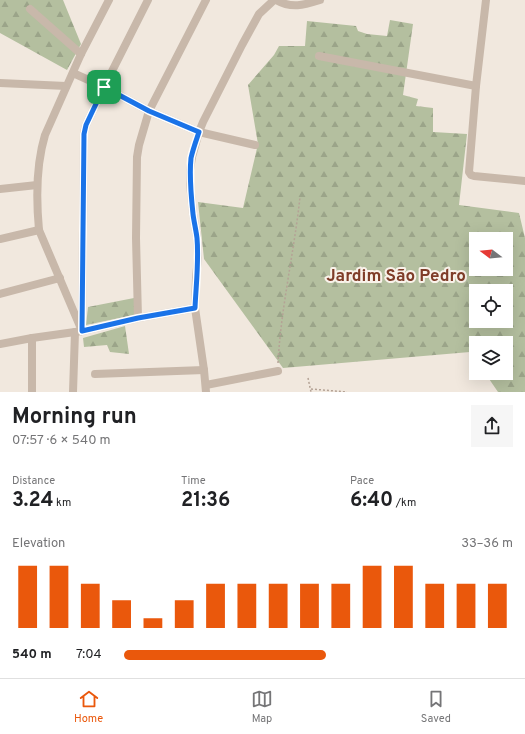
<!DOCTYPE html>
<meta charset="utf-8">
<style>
:root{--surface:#fff;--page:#f6f6f6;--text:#202124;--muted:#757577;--line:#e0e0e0;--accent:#ea580c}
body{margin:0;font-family:Overpass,sans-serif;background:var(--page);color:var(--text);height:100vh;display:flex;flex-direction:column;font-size:15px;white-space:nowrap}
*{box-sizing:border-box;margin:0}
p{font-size:13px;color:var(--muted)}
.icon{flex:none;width:22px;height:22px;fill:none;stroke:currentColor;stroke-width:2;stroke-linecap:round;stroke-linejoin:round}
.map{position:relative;height:392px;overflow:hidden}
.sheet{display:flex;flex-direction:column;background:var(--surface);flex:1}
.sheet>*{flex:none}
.needle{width:26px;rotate:286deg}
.fabs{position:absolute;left:469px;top:232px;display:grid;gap:8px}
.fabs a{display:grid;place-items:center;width:44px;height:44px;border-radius:0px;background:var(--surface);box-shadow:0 4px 16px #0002;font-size:20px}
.pin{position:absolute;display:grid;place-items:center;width:34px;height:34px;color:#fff;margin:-17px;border-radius:8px;box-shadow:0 2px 6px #0006}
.round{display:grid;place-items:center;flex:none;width:42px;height:42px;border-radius:0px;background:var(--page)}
.overview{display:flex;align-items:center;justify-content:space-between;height:68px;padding:0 12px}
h1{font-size:22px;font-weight:700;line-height:30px}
.figures{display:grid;grid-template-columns:repeat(3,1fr);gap:6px;height:68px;padding:4px 12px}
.figures div{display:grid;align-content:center}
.figures b{font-size:20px;font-weight:700}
.figures small{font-size:11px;font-weight:400}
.figures p{font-size:11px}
.chart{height:112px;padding:8px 12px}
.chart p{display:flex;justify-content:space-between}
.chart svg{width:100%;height:72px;margin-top:4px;stroke:var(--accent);stroke-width:6}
ul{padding:0 12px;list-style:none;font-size:13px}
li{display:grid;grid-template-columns:64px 48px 1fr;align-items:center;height:30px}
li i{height:10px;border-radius:5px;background:var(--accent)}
.tabs{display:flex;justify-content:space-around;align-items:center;height:56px;border-top:1px solid var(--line);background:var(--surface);font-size:11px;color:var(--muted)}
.tabs a{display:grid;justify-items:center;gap:2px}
.tabs .current{color:var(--accent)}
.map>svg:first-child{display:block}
</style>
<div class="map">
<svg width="525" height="392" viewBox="0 0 525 392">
<defs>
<pattern id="forest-firs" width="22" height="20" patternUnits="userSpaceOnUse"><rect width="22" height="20" fill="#b4bf9f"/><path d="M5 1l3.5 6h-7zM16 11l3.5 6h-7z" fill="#9ba489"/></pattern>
</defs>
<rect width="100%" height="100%" fill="#f1e8de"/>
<g fill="url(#forest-firs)" fill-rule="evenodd">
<polygon points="0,0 63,0 81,44 67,70 0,33"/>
<path d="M390,20L413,24L403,95L418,99L416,106L433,108V132L467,134L459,205L519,213L525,238V392H498L485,373H506V343H476V360L470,352L283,368L204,259L198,202L243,208L258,144L248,85L274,55L279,46H305L307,21L356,26L358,31L367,34L387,36ZM476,239H506V269H476ZM476,291H506V321H476Z"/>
<polygon points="134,298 134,315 86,325 88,307"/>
<polygon points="125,326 129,354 110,352 107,345 84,347 83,338"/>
</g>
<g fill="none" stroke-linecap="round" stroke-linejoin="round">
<g stroke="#b4a295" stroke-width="1.5" stroke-dasharray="2 2" stroke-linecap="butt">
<path d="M278,363C281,307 294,253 300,197"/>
<polyline points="308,378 311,392"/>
<polyline points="311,389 347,392"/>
</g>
<g stroke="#c8b8aa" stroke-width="8">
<path d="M276,0C292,9 304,5 320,0"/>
<polyline points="486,0 476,86 469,172 471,175 474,176 525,181"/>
<polyline points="30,9 81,54"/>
<polyline points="319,56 476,86"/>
<polyline points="73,73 104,87 149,111 199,132 255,145"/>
<polyline points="0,83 66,86"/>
<polyline points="0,189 37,185"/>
<polyline points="0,239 39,230"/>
<polyline points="0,294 60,278"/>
<polyline points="138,318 136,238 137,157 139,145 149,111 206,0"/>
<polyline points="82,327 84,133 86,125 104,87 148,0"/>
<path d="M82,331L39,230C36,198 36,165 45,135L81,54L109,0"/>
<polyline points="0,344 32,338 82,331 138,318 195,308"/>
<polyline points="95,374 204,370"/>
<polyline points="206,385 278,371"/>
<polyline points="32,392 32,338"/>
<polyline points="73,392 75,332"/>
<polyline points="206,392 204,370 195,308 196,278 198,258 197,237 193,214 190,183 190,170 192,157 199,132 203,122 242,45 259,14 274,0"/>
</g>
</g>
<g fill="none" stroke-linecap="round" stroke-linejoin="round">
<defs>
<path id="route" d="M104,87L149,111L199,132C196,141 193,149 191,158C189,177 191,195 193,214C194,222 196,230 197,238C199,261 196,285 195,308L138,318L82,331L84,134L86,125Z"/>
</defs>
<use href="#route" stroke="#fff" stroke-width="8"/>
<use href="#route" stroke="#1a73e8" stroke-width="5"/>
</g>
<g text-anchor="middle" stroke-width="4" stroke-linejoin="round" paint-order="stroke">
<g font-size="17" font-weight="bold" fill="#7f3c28" stroke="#f9f2ea">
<text x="396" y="281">Jardim São Pedro</text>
</g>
</g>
</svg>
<div class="fabs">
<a><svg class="needle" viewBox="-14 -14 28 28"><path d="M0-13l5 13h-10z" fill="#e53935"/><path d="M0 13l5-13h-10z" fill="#757577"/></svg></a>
<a><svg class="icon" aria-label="locate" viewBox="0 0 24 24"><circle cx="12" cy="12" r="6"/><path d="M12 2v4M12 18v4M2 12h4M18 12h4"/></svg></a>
<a><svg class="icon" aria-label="layers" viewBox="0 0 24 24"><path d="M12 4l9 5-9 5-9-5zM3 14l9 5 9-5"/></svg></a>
</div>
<div class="pin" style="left:104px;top:87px;background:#1e9e55"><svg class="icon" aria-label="arrive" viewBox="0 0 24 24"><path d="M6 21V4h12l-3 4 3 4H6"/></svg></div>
</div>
<section class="sheet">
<div class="overview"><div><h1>Morning run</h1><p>07:57 · 6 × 540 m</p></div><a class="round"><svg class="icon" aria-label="share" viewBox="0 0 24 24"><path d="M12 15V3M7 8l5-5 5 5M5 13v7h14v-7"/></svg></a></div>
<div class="figures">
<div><p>Distance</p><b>3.24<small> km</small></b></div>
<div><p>Time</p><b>21:36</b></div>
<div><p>Pace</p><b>6:40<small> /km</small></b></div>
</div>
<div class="chart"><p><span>Elevation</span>33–36 m</p>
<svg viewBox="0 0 160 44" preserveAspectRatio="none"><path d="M5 44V6M15 44V6M25 44V17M35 44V27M45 44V38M55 44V27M65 44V17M75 44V17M85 44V17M95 44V17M105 44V17M115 44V6M125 44V6M135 44V17M145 44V17M155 44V17"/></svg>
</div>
<ul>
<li><b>540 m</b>7:04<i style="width:52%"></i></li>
</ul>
</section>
<nav class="tabs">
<a class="current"><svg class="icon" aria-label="home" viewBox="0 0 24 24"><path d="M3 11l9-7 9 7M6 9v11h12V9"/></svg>Home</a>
<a><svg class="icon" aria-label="map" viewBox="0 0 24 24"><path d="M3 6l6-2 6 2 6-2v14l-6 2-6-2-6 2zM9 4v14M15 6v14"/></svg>Map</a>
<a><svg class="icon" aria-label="saved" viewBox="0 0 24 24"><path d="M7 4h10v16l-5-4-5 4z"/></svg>Saved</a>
</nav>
